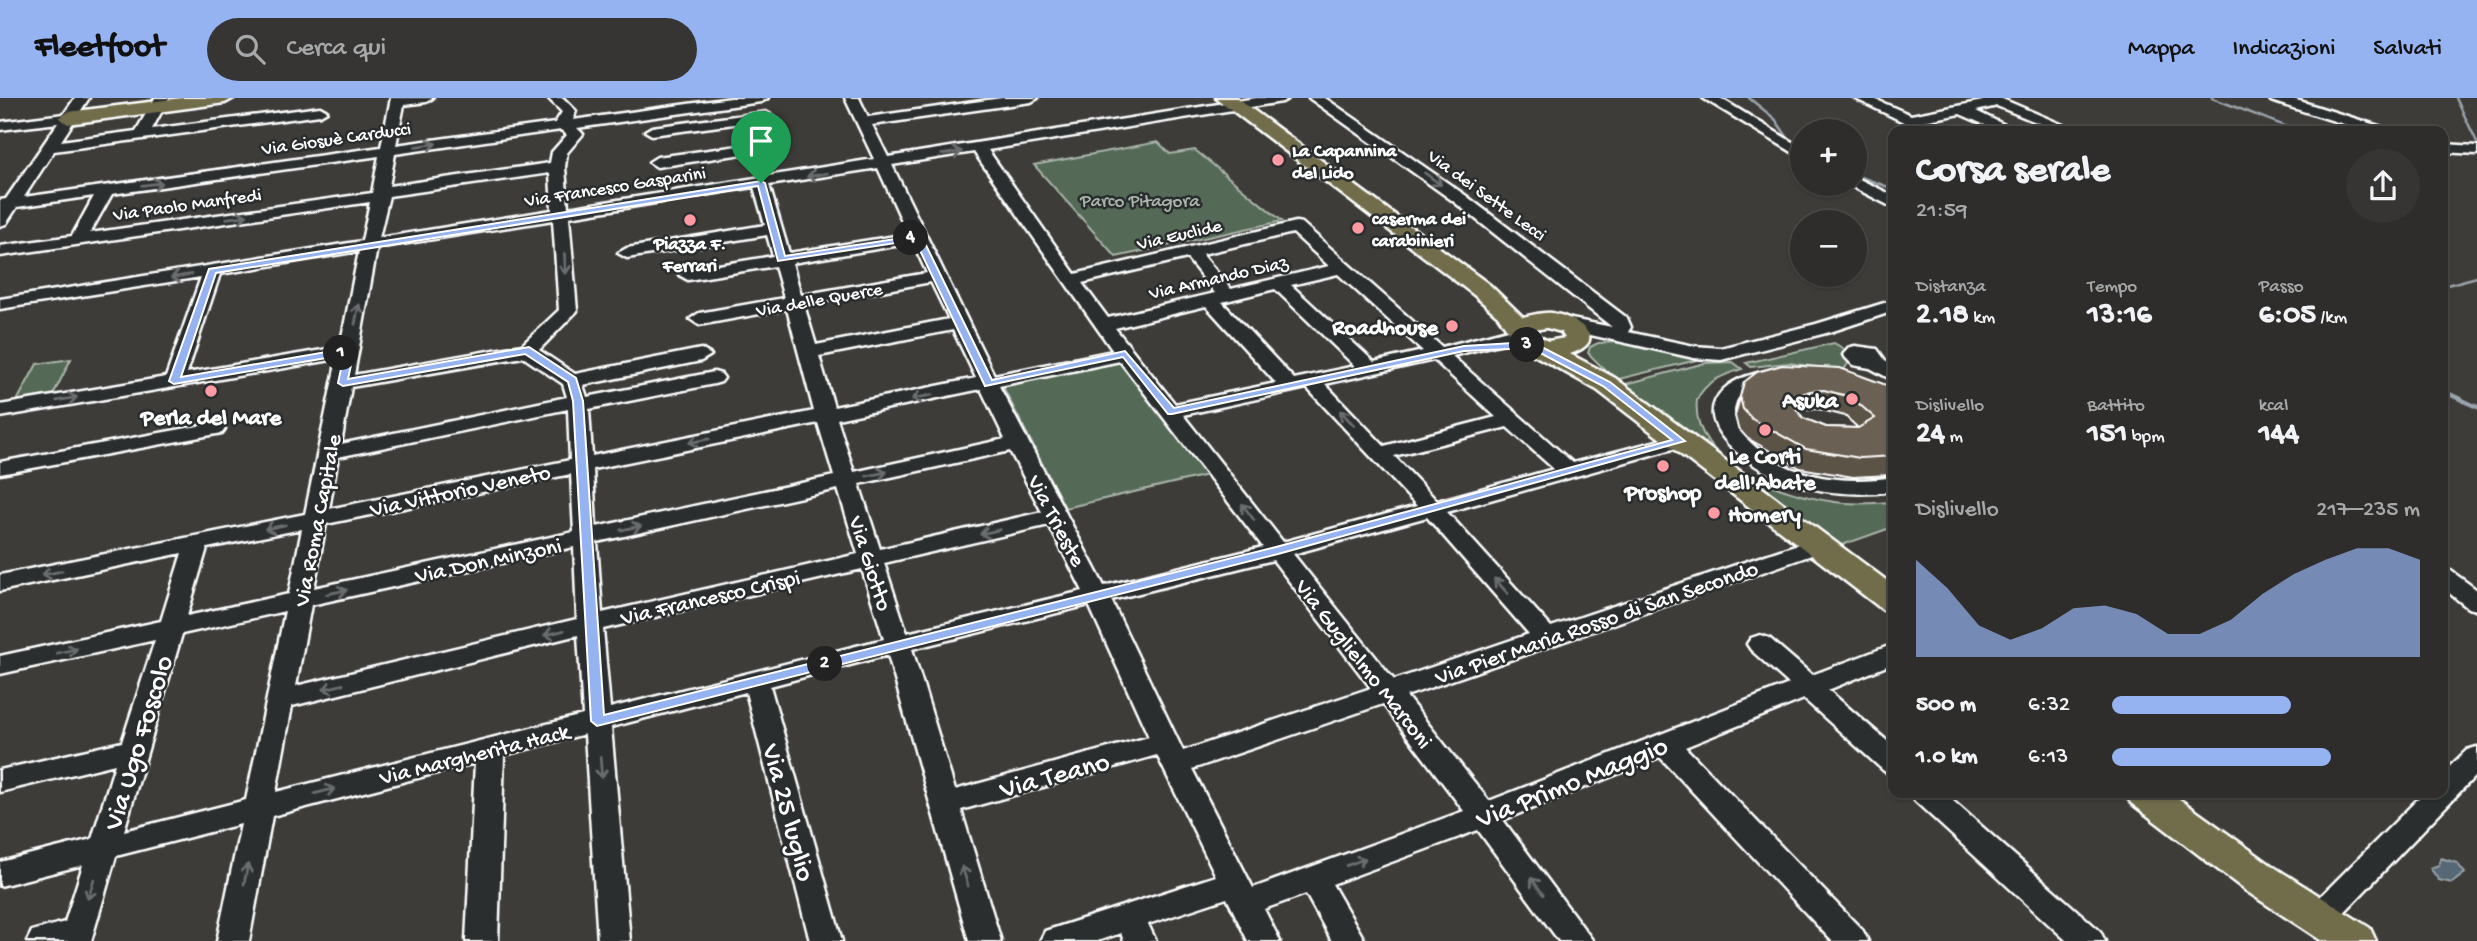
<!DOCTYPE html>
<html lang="it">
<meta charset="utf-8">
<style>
:root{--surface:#2e2d2b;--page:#363533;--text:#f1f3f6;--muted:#a7a8a9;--line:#494947;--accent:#95b2f1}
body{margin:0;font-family:"Gochi Hand",sans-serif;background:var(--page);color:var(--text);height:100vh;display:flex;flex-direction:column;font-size:26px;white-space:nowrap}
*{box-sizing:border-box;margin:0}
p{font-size:23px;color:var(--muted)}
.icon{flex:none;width:38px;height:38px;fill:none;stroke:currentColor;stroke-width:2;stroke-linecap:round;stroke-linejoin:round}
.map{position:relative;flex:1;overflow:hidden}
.panel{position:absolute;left:1888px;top:28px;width:560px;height:672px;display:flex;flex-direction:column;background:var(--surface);border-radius:14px;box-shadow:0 2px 5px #0004,0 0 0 2px var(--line)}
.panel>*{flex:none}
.fabs{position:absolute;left:1790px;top:21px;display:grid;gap:14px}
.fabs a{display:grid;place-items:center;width:77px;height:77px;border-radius:50%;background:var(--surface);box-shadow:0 2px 5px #0004,0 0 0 2px var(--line);font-size:35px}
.pin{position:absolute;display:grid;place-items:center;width:60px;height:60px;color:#fff;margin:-72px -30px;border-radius:50% 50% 50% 0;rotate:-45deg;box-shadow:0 0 7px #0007}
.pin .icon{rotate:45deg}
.km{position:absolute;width:35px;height:35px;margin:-18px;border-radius:50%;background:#222;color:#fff;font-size:19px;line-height:35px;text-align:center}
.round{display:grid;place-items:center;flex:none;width:74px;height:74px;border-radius:37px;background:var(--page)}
.summary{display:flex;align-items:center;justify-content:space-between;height:119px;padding:0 28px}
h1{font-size:38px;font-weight:800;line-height:52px}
.figures{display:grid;grid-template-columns:repeat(3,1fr);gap:10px;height:119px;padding:7px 28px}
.figures div{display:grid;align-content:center}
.figures b{font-size:30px;font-weight:800}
.figures small{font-size:19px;font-weight:400}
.figures p{font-size:19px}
.chart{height:196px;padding:14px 28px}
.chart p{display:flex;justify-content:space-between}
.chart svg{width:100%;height:126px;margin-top:7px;fill:var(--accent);opacity:.7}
ul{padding:0 28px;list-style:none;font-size:23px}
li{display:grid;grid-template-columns:112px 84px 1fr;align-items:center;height:52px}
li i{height:18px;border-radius:9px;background:var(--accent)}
header{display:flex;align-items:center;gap:42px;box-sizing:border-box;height:98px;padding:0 35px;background:var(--accent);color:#111}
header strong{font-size:33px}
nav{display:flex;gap:38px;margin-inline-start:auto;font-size:24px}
.search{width:490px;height:63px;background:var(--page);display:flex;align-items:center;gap:18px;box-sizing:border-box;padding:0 24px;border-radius:38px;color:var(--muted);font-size:26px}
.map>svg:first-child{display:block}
</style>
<header>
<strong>Fleetfoot</strong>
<div class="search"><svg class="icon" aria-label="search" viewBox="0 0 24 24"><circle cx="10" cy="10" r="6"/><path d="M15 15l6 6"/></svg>Cerca qui</div>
<nav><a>Mappa</a><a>Indicazioni</a><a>Salvati</a></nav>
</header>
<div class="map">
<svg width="2477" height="843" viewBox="0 0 2477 843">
<rect width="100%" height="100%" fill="#3e3c39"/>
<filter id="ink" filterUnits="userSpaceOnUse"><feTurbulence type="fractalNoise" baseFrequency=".0143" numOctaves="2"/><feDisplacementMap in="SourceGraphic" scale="14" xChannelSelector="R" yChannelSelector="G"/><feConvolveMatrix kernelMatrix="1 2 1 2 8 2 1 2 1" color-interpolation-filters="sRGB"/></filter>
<g filter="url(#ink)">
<g fill="#556b57" stroke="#aab5ab" stroke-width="2">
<polygon points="1158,44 1170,56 1195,52 1282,123 1116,159 1034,67"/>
<polygon points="1619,244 1701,261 1615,282 1588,255 1590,249 1598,245"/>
<polygon points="1834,245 1846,252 1844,255 1849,264 1843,273 1789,265 1751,269 1746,265"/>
<polygon points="71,261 53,297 17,303 37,266"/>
<polygon points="1121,263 1207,377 1065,410 1002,287"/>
<path d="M1733,264L1742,271C1724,277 1705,283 1697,302C1690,366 1785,397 1835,404C1854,407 1874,405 1893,404V429L1834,450L1622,287L1705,265Z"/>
</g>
<polygon fill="#576874" stroke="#9aa4ac" stroke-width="2" points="2441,760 2457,765 2465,775 2452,785 2439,782 2430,770 2439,767"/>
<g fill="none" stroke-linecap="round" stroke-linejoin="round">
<g stroke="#9aa4ac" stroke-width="2.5">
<polyline points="1749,0 1775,21 1790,43 1802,50"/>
<polyline points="2212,0 2298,33"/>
<polyline points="2456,0 2477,44"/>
<polyline points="2443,46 2477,48"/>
<polyline points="1855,77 1894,91"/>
<polyline points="2443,188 2477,179"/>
</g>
<polyline stroke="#9aa4ac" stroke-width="4.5" points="2443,293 2477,309"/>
<defs>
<g id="minor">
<path d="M75,0H89L61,43L136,33L155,0H169L152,31L320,9L327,13L320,17L54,53L24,99L381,49L391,0H433L426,4L404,7L396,47L555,25L562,14L548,0H563L576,13L573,22L731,0H768L761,4L577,30L583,36L567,55L565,69L568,110L874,61L845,0H859L868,19L1002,0H1038L1031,4L872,27L888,59L1256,0H1289L1282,4L988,52L1075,176L1296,124L1302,125L1442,249L1519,229L1526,231L1528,235L1526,239L1452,258L1573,365L1680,337L1687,339L1691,343L1687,347L1447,414L1551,529L1810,442L1818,440L1826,442L1830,447L1826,452L1406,598L1489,703L1789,586L1751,552L1747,546L1751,540L1760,537L1769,540L1812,577L1894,546V565L1828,592L1894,649V676L1884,673L1804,601L1685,649L1863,833L1868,843H1832L1660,659L1503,722L1593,843H1559L1478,732L1332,786L1365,843H1332L1306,796L1264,811L1280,843H1248L1227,800L1148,826L1156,843H1124L1121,835L1097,843H1040L1045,833L1216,778L1157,657L961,712L1001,843H969L888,557L770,588L842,843H810L746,594L611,629L630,843H598L585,636L504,657L498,843H466L475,665L272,718L249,843H217L241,726L116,758L91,843H27L32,833L65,824L83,767L0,788V764L92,741L115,666L0,694V672L122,644L155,542L0,576V558L161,523L182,455L0,493V477L305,416L337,261L0,319V307L166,279L201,179L0,211V201L362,143L370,104L0,158V148L72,138L94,98L17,109L6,126L0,128V102L6,101L58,25L0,32V24L64,16ZM561,32L567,37L552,54L550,65L389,88L395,56ZM974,54L1113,253L994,277L892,67ZM379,58L372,95L90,135L112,96ZM878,70L908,136L789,155L769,87ZM550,75L552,112L379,140L389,98ZM754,89L765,127L627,150L618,155L627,160L767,137L773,158L688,172L679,177L688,182L775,168L784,200L699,215L690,221L699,227L787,211L814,313L592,358L589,311L714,286L721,284L724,280L721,276L714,274L587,299L583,287L701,263L711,257L701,251L575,276L539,252L577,213L569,119ZM553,122L559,212L522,247L354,277L377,150ZM1293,135L1329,168L1231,191L1202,156ZM913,145L927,175L801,197L792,165ZM359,153L340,249L187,275L220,176ZM1187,160L1215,195L1108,220L1082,185ZM1338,176L1423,253L1374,264L1291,187ZM931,184L949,221L816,247L804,207ZM1275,191L1355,268L1294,281L1222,204ZM1206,208L1276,285L1175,306L1115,230ZM953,232L976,280L834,309L819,258ZM523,259L563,286L567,299L341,346L351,289ZM1434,262L1496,319L1384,348L1325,286ZM1120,263L1263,449L1104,488L999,288ZM1307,290L1417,408L1283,444L1183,317ZM981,291L1005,341L854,374L837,321ZM568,311L570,362L329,411L338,359ZM818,325L834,378L596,429L593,371ZM1507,329L1554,371L1437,403L1394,358ZM1010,353L1042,414L880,451L859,386ZM571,376L574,434L314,490L326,426ZM838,391L858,456L602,515L597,444ZM1427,419L1529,536L1394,582L1293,456ZM1049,427L1083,493L907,535L884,465ZM302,431L289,496L187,518L207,450ZM574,449L577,521L296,588L311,507ZM1273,462L1371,590L1183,653L1111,502ZM862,471L884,541L610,610L603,531ZM1089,507L1149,639L955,692L912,551ZM285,513L246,702L124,733L182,536ZM578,537L583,617L276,694L292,608ZM1383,606L1464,713L1253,790L1192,671Z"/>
<polygon points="1309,0 1325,0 1465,97 1627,220 1631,229 1628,234 1694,248 1721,250 1816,226 1894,202 1894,213 1830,234 1721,262 1694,260 1559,230 1557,226 1559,222 1566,220 1612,229 1453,103"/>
<polygon points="1703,0 1720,0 1802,50 1802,60"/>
<polygon points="1854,0 1872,0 1911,17 1983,3 1981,0 2000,0 2077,33 2058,33 1997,8 1976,13 2017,33 1999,33 1960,16 1924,23 1940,33 1922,33"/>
<polygon points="2269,0 2290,0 2385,30 2387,33 2366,33 2271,3"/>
<polygon points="766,14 773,18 771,21 652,37 645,33 652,29"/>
<polygon points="776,43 781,44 783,47 781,50 657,69 649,64 657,59"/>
<polygon points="2443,46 2477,48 2477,56 2443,54"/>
<polygon points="1855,79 1894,98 1894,110 1849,87 1855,86"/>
<polygon points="1855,248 1877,251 1885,262 1894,268 1894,283 1870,270 1853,267 1843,257 1848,250"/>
<path d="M1773,271L1783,277C1772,292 1741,284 1735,307C1731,320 1739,332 1747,341C1784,380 1843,387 1894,379V393C1858,398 1823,396 1788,384C1758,374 1685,328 1724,291C1737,279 1756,275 1773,271Z"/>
<polygon points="215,325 222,327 225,331 222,335 0,376 0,364"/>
<polygon points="2443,470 2451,473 2477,492 2477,512 2468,510 2443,490"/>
<polygon points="2477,649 2477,676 2330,829 2319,833 2308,829 2303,820 2308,811 2424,695 2443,695 2443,675 2467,652"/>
<polygon points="1911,695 1944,695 2100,833 2105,843 2067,843 1915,703"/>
</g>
<g id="major">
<polygon points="182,0 234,0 225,5 68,26 59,20 68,14"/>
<path d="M1216,0H1237L1490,187L1523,219C1532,217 1543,214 1552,215C1576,219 1612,242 1570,256L1615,280L1894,488V514L1883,512L1597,292L1518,248L1498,218L1474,197ZM1547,230L1561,234L1565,240L1548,243L1533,235L1532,232Z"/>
<polygon points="2125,695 2171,695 2274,769 2370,830 2376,843 2322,843 2246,793 2131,705"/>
</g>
</defs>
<use href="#minor" stroke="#fff" stroke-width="5"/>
<use href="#major" stroke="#fff" stroke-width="5"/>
<use href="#minor" fill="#2a2d2e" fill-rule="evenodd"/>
<use href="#major" fill="#716d4b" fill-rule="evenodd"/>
</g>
<path fill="#5c5347" stroke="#fff" stroke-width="2" fill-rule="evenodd" d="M1744,284L1894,291V375L1891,377L1853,379L1800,370L1747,340L1738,330L1735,318ZM1818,311L1845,318L1858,330L1826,329L1803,320L1799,314L1804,312Z"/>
<polygon fill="#4b4339" stroke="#fff" stroke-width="2" points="1810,293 1804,312 1783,320 1789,301"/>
<path fill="#6b6052" stroke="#fff" stroke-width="2" fill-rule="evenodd" d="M1782,267L1840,270L1889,288L1894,291V358L1860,360L1806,351L1752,321L1743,311L1740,299L1744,284L1757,274ZM1824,292L1851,299L1875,320L1858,330L1826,329L1803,320L1789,301L1810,293Z"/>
<defs><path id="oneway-shaft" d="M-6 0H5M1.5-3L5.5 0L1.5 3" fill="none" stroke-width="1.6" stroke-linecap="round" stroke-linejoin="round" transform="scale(1.75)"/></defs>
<g stroke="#6a6c6d">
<use href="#oneway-shaft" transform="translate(426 47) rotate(-8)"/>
<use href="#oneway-shaft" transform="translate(952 55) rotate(-9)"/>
<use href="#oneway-shaft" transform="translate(817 77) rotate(170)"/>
<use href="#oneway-shaft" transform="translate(1433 81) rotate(36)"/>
<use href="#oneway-shaft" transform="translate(152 86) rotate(-8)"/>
<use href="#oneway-shaft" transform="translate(237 119) rotate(-8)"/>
<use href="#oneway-shaft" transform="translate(565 166) rotate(87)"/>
<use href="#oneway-shaft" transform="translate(181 178) rotate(171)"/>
<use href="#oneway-shaft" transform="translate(357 216) rotate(-79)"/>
<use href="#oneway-shaft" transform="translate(922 299) rotate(169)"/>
<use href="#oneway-shaft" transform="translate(67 301) rotate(-10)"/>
<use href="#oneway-shaft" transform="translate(1347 320) rotate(-134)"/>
<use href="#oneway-shaft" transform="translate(699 343) rotate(169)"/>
<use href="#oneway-shaft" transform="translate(877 376) rotate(-12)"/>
<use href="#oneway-shaft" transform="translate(1248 414) rotate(-127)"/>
<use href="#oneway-shaft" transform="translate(275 429) rotate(168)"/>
<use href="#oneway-shaft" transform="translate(631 430) rotate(-12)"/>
<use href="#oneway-shaft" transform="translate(990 434) rotate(167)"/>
<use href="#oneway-shaft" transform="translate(52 475) rotate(168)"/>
<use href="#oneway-shaft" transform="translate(1501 488) rotate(-132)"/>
<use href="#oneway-shaft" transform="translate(337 494) rotate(-12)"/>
<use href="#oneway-shaft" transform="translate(554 535) rotate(166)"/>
<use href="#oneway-shaft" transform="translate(67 553) rotate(-12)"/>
<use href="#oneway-shaft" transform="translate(333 589) rotate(166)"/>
<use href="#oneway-shaft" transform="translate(601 670) rotate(86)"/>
<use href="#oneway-shaft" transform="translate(325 693) rotate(-14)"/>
<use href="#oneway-shaft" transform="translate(1356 764) rotate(-20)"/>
<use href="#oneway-shaft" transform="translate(246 776) rotate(-79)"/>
<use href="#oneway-shaft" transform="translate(965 778) rotate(-107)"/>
<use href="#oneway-shaft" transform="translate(1537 788) rotate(-126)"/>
<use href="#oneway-shaft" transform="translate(91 791) rotate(107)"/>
</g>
</g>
<path fill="#95b2f1" stroke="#fff" stroke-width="2" fill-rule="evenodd" d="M761,83L765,85L785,158L921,137L992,282L1125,253L1174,310L1464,248L1532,244L1610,284L1685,343L1278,456L597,628L591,623L573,303L568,284L525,256L343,288L338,285L344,257L174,286L169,283L209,171ZM758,88L778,163L915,142L985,288L1123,259L1168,316H1172L1464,253L1531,250L1603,288L1672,342L1276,449L604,617L583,303L576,280L529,249L348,281L354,253L349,250L181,279L216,175Z"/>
<g fill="#ff9aa2" stroke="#2a2d2e" stroke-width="2.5">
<circle cx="1278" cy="62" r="7"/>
<circle cx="690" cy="122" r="7"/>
<circle cx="1358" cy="130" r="7"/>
<circle cx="1452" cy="228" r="7"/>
<circle cx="211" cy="293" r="7"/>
<circle cx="1852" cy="301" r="7"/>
<circle cx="1765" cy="332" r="7"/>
<circle cx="1663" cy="368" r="7"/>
<circle cx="1714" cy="415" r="7"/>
</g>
<g text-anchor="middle" stroke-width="5" stroke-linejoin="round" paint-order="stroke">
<g font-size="19" fill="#fff" stroke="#2a2d2e">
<text transform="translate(336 39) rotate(-8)" y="7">Via Giosuè Carducci</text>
<text transform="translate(615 87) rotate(-9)" y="7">Via Francesco Gasparini</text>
<text transform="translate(1488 96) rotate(36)" y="7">Via dei Sette Lecci</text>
<text transform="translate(187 105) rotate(-8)" y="7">Via Paolo Manfredi</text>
<text transform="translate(1179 135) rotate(-13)" y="7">Via Euclide</text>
<text transform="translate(1218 178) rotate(-13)" y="7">Via Armando Diaz</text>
<text transform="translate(819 200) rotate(-10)" y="7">Via delle Querce</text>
</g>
<g font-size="19" font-weight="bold" fill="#fff" stroke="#2a2d2e" text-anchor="start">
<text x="1292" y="58">La Capannina<tspan x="1292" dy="22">del Lido</tspan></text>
<text x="1372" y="126">caserma dei<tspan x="1372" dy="22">carabinieri</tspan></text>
<text x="690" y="151" text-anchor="middle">Piazza F.<tspan x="690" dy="22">Ferrari</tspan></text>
</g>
<g font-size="19" fill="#aab5ab" stroke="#2a2d2e">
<text x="1140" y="108">Parco Pitagora</text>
</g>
<g font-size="23" font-weight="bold" fill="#fff" stroke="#2a2d2e">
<text x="1438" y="236" text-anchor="end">Roadhouse</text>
<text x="1838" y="309" text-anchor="end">Asuka</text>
<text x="211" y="326">Perla del Mare</text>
<text x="1765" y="365">Le Corti<tspan x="1765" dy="26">dell'Abate</tspan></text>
<text x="1663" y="401">Proshop</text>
<text x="1728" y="423" text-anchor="start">Homery</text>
</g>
<g font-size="23" fill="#fff" stroke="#2a2d2e">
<text transform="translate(460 391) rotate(-12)" y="8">Via Vittorio Veneto</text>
<text transform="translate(316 422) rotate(-79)" y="8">Via Roma Capitale</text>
<text transform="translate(1058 422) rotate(62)" y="8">Via Trieste</text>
<text transform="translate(488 461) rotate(-12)" y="8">Via Don Minzoni</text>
<text transform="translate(872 465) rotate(72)" y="8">Via Giotto</text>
<text transform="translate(710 498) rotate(-13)" y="8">Via Francesco Crispi</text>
<text transform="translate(1596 523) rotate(-19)" y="8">Via Pier Maria Rosso di San Secondo</text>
<text transform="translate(1365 565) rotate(52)" y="8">Via Guglielmo Marconi</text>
<text transform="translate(474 655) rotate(-14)" y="8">Via Margherita Hack</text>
</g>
<g font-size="28" fill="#fff" stroke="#2a2d2e">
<text transform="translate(136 644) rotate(-73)" y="10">Via Ugo Foscolo</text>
<text transform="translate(1054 675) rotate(-15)" y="10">Via Teano</text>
<text transform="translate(1571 682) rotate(-22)" y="10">Via Primo Maggio</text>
<text transform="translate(791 714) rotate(75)" y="10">Via 25 luglio</text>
</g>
</g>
</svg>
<div class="fabs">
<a>+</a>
<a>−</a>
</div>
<div class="pin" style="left:761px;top:85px;background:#1e9e55"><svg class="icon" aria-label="arrive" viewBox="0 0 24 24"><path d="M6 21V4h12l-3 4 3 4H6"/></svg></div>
<b class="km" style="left:341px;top:255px">1</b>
<b class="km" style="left:825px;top:566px">2</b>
<b class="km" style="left:1527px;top:247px">3</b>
<b class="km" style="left:911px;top:140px">4</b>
<section class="panel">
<div class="summary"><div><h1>Corsa serale</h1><p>21:59</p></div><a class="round"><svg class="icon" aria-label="share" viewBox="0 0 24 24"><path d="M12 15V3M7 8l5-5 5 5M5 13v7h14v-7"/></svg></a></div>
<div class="figures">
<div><p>Distanza</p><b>2.18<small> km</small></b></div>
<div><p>Tempo</p><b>13:16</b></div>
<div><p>Passo</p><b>6:05<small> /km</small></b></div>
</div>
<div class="figures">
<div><p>Dislivello</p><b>24<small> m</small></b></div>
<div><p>Battito</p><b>151<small> bpm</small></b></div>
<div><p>kcal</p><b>144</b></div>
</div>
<div class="chart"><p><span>Dislivello</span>217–235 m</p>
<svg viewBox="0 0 160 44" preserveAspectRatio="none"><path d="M0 44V10L10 20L20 33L30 38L40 34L50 27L60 26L70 29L80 36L90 36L100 31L110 22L120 15L130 10L140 6L150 6L160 10V44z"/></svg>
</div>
<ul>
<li><b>500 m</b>6:32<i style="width:58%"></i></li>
<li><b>1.0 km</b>6:13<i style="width:71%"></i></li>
</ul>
</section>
</div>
